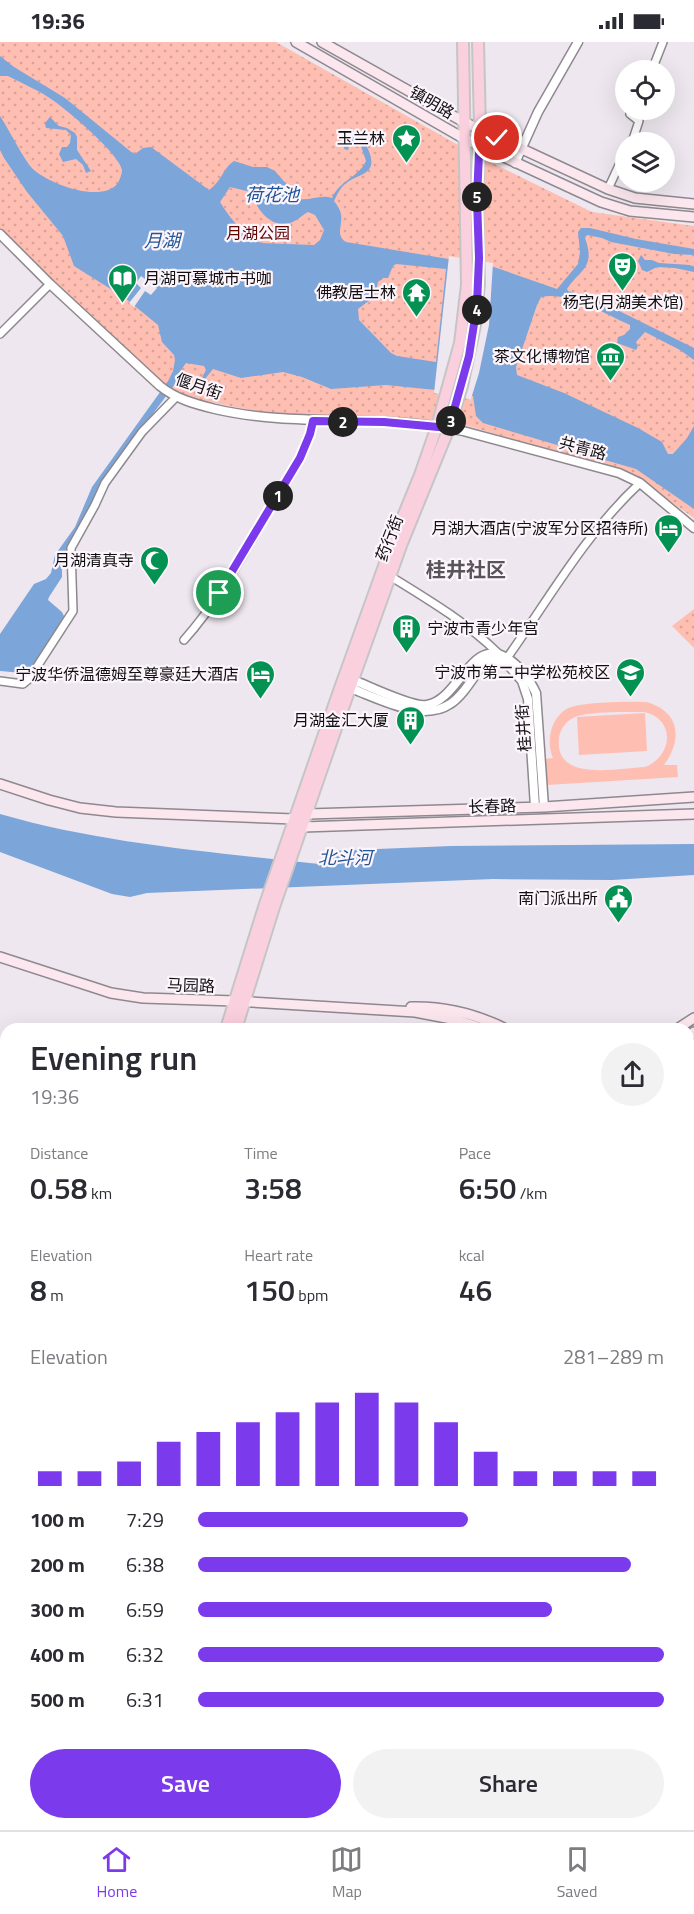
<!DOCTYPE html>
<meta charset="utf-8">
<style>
:root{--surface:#fff;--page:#f2f2f3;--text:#2b2b33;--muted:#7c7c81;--line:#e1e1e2;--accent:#7c3aed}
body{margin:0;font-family:"Titillium Web","Noto Sans SC",sans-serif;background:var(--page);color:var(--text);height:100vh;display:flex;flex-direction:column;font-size:22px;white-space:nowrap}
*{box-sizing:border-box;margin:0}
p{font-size:20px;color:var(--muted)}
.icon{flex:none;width:33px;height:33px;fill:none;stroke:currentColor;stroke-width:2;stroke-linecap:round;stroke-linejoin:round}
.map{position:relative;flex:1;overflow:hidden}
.panel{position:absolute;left:0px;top:981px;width:694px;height:807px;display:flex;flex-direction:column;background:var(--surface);border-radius:18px 18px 0 0;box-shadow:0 6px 24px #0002}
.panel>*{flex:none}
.tools{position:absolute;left:615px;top:18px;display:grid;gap:12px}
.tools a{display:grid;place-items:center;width:60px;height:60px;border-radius:50%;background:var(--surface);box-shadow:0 6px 24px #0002;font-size:30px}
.pin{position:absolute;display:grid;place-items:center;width:51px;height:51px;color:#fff;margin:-26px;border:3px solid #fff;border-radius:50%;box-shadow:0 2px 6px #0007}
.km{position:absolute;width:30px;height:30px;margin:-15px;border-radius:50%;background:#222;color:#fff;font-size:16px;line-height:30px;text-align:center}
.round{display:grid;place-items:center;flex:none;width:63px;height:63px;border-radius:32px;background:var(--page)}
.head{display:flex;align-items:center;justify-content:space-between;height:102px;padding:0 30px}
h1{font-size:33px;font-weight:600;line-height:45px}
.metrics{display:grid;grid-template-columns:repeat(3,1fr);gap:9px;height:102px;padding:6px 30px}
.metrics div{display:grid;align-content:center}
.metrics b{font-size:30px;font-weight:600}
.metrics small{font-size:16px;font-weight:400}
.metrics p{font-size:16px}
.chart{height:168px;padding:12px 30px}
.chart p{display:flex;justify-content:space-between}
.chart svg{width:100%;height:108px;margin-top:6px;stroke:var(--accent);stroke-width:6}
.cta{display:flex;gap:12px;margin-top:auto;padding:12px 30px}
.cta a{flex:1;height:69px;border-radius:36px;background:var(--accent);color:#fff;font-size:24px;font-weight:600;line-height:69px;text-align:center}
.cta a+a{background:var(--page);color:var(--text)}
ul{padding:0 30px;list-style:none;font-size:20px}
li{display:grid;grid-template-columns:96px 72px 1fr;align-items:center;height:45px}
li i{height:15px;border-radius:8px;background:var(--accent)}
.status{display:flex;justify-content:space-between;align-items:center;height:42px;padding:0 30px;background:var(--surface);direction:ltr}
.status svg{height:16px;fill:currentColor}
.menu{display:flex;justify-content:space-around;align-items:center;height:84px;border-top:2px solid var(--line);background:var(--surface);font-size:16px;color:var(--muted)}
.menu a{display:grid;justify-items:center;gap:3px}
.menu .active{color:var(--accent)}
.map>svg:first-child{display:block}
</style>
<div class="status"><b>19:36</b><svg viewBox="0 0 49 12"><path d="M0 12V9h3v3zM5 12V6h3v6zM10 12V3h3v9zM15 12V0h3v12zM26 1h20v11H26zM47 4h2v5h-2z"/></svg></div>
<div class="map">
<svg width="694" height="1788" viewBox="0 0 694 1788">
<defs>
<pattern id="park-dots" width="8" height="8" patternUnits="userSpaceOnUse" patternTransform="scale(1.5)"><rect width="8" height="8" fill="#ffbeb2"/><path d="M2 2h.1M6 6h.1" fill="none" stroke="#daa298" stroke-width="1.8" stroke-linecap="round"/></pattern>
</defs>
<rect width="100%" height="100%" fill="#eee7ef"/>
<g fill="#ffbeb2" fill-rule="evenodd">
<path d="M646,660C680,669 683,697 664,723H677L678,735L547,743L545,717L553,716C545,698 552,672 571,665C584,660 631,659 646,660ZM644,670C676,677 673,714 645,725C618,726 554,741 559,696C560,687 567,678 575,675C589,669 627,670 644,670Z"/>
<polygon points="645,671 647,709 579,713 577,675"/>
</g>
<g fill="url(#park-dots)">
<polygon points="0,0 276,0 474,112 592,170 694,184 694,476 631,432 468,384 426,378 316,375 250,368 190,356 162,341 18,208 0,188"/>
<polygon points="694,567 694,606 672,584"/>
<polygon points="0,1308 6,1311 6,1361 0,1358"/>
</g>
<g fill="#7ca5da" fill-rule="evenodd">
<path d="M0,14L14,25L65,56L130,109L135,112L143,106L151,105L209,148C222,139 223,126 234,119L253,125H267L275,129L299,157C311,159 320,152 332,156C340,138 359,135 366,119L361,104L350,100L348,108L344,107L346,98L349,94C357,94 362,96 366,103C382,134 359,130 345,142C340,146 337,153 334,159C337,163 340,167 341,172C343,183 335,193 346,200L491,224L557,247L578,222L580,210L578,190L581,186H590L636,197L694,207V213L674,212L611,200L602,196L587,193L585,196C596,226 580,227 567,247L568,249L597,258L694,306V318L680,308L645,290L636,300L638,304L636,308L617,301L618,295L624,293L630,287V283C605,272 568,249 541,255L537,263L516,325L517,333L564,351L638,386L662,400L668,412H673L687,396L694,384V467L636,427L584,412L585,408L575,405L574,408L483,381L476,374L473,354L446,349L386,343L331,347L302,335L283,330L241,336L213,327L197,347H192L175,342L98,446L75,497L65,510L62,520V535L49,555L48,558L62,570L64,574L63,580L31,626L23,631L0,629V592L34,542L46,537L51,531L55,513L75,485L92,445L168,339L173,329L175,318L174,313L162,300L158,283L125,256L74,224L63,194L27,150L4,116L0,108V74C9,87 24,119 34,128C50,142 102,162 118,141C120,137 122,132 122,128C120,112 63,64 48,55C36,47 21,41 8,34H0ZM230,145L251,150C256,166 270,187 290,181C297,179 302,173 308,170L315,173L324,188L320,198L314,203L261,201C244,194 229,175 220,160ZM396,222L446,227L436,320L397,314L391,311L359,278L358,267L375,254L378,240L383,236H388L393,224ZM186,321L204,324L206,328L199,341C191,344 186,341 180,336L181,328Z"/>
<polygon points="50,75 59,84 67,86 75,91 77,95 77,108 91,129 86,131 83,123 76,117 63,120 59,112 62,105 67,105 70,101 71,93 66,88 46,86 45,81"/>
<polygon points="641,213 645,218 652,218 659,221 690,223 694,225 694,230 675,226 657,225 647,230 642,228 638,219"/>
<path d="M0,772C104,802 212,810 319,822L329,809L451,804L694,802V833L612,838L493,837L147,851L130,855L112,852L0,810Z"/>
<polygon points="694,1756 694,1788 428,1788 418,1782 520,1782 530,1785 605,1787 618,1782 688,1782 689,1758"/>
</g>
<g fill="#eee7ef">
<polygon points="449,214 493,221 489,283 479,331 470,360 470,357 434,351"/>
<polygon points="141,234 157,246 151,253 145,249 134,265 129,261 141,246 136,241"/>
</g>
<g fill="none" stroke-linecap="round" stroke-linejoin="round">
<polyline stroke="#cdc7ce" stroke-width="10" stroke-dasharray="10 5" stroke-linecap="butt" points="688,1499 694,1494"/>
<g stroke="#cdc7ce" stroke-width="12" stroke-dasharray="12 6" stroke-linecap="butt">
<polyline points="688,1755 694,1751"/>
<polyline points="658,1788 663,1782"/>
</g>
<defs>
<g id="minor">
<polyline points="652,28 663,0"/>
<polyline points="632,68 630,72 639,79 632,100"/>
<polyline points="608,147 626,108"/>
<polyline points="0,292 50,242"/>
<path d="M390,534C429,558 466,580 499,612"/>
<path d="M184,598C219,559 244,511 270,466C287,439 307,411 313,379"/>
<path d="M507,616C549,557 585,492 640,441"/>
<polyline points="0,639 23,642 29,637 73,569 71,506 95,463 105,441 142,390 176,355"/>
<polyline points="0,1049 6,1053"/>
<polyline points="0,1414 6,1416"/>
<polyline points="123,1782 143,1788"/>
<polyline points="271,1788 273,1782"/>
</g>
<g id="tertiary">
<polyline points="515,121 538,70 578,0"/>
<path d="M0,192L50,242L160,344C176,357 195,362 215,367C296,386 381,371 463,389L619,431L640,441L694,486"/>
<path d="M353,638C369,644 413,666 427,663C459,658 471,594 507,616C521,625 529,636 536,651L544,765"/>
<path d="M350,646C378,656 422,681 450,662C464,653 475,632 486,618H495L509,624L522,639L528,657L535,765"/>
<polyline points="688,1736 694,1734"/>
</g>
<g id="secondary">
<polyline points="296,0 463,96 601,160 630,169 694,175"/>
<polyline points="322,0 464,80 608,147 635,156 694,162"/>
<polyline points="0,742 49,758 80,766 116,770 294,777 308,772 544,765 694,755"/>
<polyline points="298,781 303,785 694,772"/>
<polyline points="0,915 111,951 143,956 235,959 415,970 457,978 484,987"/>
<path d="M411,965C444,964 476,972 506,987"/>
<polyline points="677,987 694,976"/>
<polyline points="688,994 694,990"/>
<polyline points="688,1449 694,1444"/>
<polyline points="688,1465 694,1459"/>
<polyline points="0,1558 6,1560"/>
<polyline points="0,1567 6,1569"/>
<polyline points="688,1607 694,1611"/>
<polyline points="688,1617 694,1621"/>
</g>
<g id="primary">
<polyline points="226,987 265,862 339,649 393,499 420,433 437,384 460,301 467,243 463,0"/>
<polyline points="236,987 274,865 350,646 402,501 449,386 462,344 475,283 479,242 477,157 480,87 478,0"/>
<polyline points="688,1513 691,1511"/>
<polyline points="0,1673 6,1653"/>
<polyline points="0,1726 6,1706"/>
<polyline points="0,1780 6,1758"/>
<polyline points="560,1788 562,1782"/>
<polyline points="591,1788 592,1782"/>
</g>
<polyline id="trunk" points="573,1788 574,1782"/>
</defs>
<use href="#minor" stroke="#8e888f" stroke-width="10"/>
<use href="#tertiary" stroke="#8e888f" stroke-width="11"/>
<use href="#secondary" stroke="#8e888f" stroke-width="12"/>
<use href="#primary" stroke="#c6c5c6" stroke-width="14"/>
<use href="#trunk" stroke="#c6c5c6" stroke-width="15"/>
<use href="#minor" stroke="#fff" stroke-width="7"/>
<use href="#tertiary" stroke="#fff" stroke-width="8"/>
<use href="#secondary" stroke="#fce7ee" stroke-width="9"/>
<use href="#primary" stroke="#fad0de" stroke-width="10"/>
<use href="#trunk" stroke="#f8c0d3" stroke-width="12"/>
<g stroke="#2b272b" stroke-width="2" stroke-dasharray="12 6" stroke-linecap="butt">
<polyline points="688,1306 694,1301"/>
<polyline points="0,1729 6,1725"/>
<polyline points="0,1740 6,1736"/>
<polyline points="0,1761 6,1758"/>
</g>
<defs>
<polyline id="primary-bridge" points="0,1750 6,1729"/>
</defs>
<use href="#primary-bridge" stroke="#c6c5c6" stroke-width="14" stroke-linecap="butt"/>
<use href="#primary-bridge" stroke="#fad0de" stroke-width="10"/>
</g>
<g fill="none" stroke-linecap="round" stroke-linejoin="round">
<defs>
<polyline id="route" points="219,551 300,416 310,392 313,379 384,380 449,386 469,314 477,263 479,216 477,157 480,87 497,96"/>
</defs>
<use href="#route" stroke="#fff" stroke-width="12"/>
<use href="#route" stroke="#7c3aed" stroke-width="8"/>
</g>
<defs>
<symbol id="sight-pin" viewBox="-11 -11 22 30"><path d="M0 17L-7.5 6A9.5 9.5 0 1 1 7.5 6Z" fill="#039252" stroke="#fcf5fc"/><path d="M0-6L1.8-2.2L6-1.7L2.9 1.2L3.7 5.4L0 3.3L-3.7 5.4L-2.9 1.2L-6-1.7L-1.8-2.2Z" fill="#fff"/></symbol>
<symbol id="theatre-pin" viewBox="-11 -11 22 30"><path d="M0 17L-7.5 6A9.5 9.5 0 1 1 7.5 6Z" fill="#039252" stroke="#fcf5fc"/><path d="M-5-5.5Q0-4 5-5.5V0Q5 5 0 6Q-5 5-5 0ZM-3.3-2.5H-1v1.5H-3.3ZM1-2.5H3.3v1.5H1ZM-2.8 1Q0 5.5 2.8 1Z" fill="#fff"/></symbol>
<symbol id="library-pin" viewBox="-11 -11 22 30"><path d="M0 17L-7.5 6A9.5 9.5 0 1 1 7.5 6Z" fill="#039252" stroke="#fcf5fc"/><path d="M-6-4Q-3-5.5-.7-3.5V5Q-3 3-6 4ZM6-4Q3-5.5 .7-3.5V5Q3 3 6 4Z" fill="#fff"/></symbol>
<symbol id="temple-pin" viewBox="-11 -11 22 30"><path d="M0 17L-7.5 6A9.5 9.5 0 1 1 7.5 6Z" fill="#039252" stroke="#fcf5fc"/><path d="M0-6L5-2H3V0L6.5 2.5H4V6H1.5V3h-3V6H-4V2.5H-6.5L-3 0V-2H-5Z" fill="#fff"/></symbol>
<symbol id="museum-pin" viewBox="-11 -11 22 30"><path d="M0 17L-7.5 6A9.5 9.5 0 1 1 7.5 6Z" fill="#039252" stroke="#fcf5fc"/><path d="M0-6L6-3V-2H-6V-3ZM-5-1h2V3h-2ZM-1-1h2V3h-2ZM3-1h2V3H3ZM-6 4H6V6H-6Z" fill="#fff"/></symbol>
<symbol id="hotel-pin" viewBox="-11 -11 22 30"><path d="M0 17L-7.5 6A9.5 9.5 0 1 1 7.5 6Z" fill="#039252" stroke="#fcf5fc"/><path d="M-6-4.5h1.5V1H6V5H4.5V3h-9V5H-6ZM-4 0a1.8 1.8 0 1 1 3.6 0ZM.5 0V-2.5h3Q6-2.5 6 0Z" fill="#fff"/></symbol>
<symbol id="mosque-pin" viewBox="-11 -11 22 30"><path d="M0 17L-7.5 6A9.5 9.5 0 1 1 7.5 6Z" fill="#039252" stroke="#fcf5fc"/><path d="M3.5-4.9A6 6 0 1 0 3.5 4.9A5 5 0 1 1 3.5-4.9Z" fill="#fff"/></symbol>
<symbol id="building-pin" viewBox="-11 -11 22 30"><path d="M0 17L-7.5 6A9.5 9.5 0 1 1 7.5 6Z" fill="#039252" stroke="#fcf5fc"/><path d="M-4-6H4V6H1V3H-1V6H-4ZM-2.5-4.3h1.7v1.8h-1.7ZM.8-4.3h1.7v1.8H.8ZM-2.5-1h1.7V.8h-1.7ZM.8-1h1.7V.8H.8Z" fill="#fff"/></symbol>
<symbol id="school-pin" viewBox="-11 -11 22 30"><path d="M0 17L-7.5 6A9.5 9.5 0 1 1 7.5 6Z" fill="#039252" stroke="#fcf5fc"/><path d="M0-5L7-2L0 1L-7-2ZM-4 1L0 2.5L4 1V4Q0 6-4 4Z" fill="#fff"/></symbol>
<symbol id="civic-pin" viewBox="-11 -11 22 30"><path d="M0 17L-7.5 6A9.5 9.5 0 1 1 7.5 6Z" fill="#039252" stroke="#fcf5fc"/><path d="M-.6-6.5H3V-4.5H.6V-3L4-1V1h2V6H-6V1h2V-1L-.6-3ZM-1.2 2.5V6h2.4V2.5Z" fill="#fff"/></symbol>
</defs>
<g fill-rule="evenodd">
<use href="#sight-pin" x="390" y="80" width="33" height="45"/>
<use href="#theatre-pin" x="606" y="208" width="33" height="45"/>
<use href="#library-pin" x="106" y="220" width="33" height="45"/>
<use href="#temple-pin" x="400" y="234" width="33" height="45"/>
<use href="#museum-pin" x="594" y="298" width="33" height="45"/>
<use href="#hotel-pin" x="652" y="470" width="33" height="45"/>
<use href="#mosque-pin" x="138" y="502" width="33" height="45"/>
<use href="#building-pin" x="390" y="570" width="33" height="45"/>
<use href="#school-pin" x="614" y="614" width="33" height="45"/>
<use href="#hotel-pin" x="244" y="616" width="33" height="45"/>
<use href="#building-pin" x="394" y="662" width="33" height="45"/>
<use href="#civic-pin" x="602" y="840" width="33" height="45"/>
</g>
<g text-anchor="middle" stroke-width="4.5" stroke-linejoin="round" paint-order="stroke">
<g font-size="16" fill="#120f12" stroke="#fcf5fc">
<text transform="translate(432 60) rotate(30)" y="6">镇明路</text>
<text transform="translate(199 344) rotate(19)" y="6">偃月街</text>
<text transform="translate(583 406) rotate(15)" y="6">共青路</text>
<text transform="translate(389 496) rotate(-69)" y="6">药行街</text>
<text transform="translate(523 686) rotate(-94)" y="6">桂井街</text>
<text transform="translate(492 764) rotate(-2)" y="6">长春路</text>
<text transform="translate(191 943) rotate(2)" y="6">马园路</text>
</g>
<g font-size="16" fill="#120f12" stroke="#fcf5fc" text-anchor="end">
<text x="385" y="102">玉兰林</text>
<text x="144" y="242" text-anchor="start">月湖可慕城市书咖</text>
<text x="396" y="256">佛教居士林</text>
<text x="623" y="266" text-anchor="middle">杨宅(月湖美术馆)</text>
<text x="590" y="320">茶文化博物馆</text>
<text x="648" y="492">月湖大酒店(宁波军分区招待所)</text>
<text x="134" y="524">月湖清真寺</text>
<text x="427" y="592" text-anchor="start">宁波市青少年宫</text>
<text x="610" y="636">宁波市第二中学松苑校区</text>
<text x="239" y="638">宁波华侨温德姆至尊豪廷大酒店</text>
<text x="389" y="684">月湖金汇大厦</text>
<text x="598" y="862">南门派出所</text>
</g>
<g font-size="16" fill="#5e0500" stroke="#fcf5fc">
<text x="258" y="197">月湖公园</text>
</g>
<g font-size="18" font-style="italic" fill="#215596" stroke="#fcf5fc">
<text x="272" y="159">荷花池</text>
<text x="162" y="205">月湖</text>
<text x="345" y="822">北斗河</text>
</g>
<g font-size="20" font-weight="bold" fill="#59535a" stroke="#fcf5fc">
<text x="466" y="535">桂井社区</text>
</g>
</g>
</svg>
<div class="tools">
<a><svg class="icon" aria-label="locate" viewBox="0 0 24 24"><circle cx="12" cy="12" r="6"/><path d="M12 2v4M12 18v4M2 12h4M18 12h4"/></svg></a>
<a><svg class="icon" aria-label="layers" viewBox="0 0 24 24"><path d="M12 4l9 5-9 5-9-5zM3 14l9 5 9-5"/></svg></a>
</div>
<div class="pin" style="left:219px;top:551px;background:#1e9e55"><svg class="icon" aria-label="arrive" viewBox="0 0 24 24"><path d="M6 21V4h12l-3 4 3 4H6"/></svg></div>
<div class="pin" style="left:497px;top:96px;background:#d93025"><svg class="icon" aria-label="check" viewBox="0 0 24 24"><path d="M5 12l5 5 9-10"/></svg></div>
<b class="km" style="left:278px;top:454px">1</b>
<b class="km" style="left:343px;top:380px">2</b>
<b class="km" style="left:451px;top:379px">3</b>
<b class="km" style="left:477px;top:268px">4</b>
<b class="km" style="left:477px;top:155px">5</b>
<section class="panel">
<div class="head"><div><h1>Evening run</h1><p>19:36</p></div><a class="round"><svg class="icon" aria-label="share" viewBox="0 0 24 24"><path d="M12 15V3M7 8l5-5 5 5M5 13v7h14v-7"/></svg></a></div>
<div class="metrics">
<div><p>Distance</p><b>0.58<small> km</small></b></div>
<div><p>Time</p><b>3:58</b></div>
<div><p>Pace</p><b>6:50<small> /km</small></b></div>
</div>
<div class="metrics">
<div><p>Elevation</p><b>8<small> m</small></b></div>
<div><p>Heart rate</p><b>150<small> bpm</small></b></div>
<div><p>kcal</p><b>46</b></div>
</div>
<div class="chart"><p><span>Elevation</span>281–289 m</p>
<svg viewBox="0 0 160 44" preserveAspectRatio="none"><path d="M5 44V38M15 44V38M25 44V34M35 44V26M45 44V22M55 44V18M65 44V14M75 44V10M85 44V6M95 44V10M105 44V18M115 44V30M125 44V38M135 44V38M145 44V38M155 44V38"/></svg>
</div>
<ul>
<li><b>100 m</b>7:29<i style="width:58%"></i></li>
<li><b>200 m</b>6:38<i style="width:93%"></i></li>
<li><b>300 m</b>6:59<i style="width:76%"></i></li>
<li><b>400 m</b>6:32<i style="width:100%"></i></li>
<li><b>500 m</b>6:31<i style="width:100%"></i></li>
</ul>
<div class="cta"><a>Save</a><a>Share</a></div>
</section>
</div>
<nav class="menu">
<a class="active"><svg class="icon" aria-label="home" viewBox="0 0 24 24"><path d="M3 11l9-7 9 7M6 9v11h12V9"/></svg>Home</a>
<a><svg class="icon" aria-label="map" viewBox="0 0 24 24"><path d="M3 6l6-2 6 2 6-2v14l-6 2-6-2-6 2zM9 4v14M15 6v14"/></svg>Map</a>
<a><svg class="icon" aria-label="saved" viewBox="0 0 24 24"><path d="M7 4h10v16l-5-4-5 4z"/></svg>Saved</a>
</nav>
